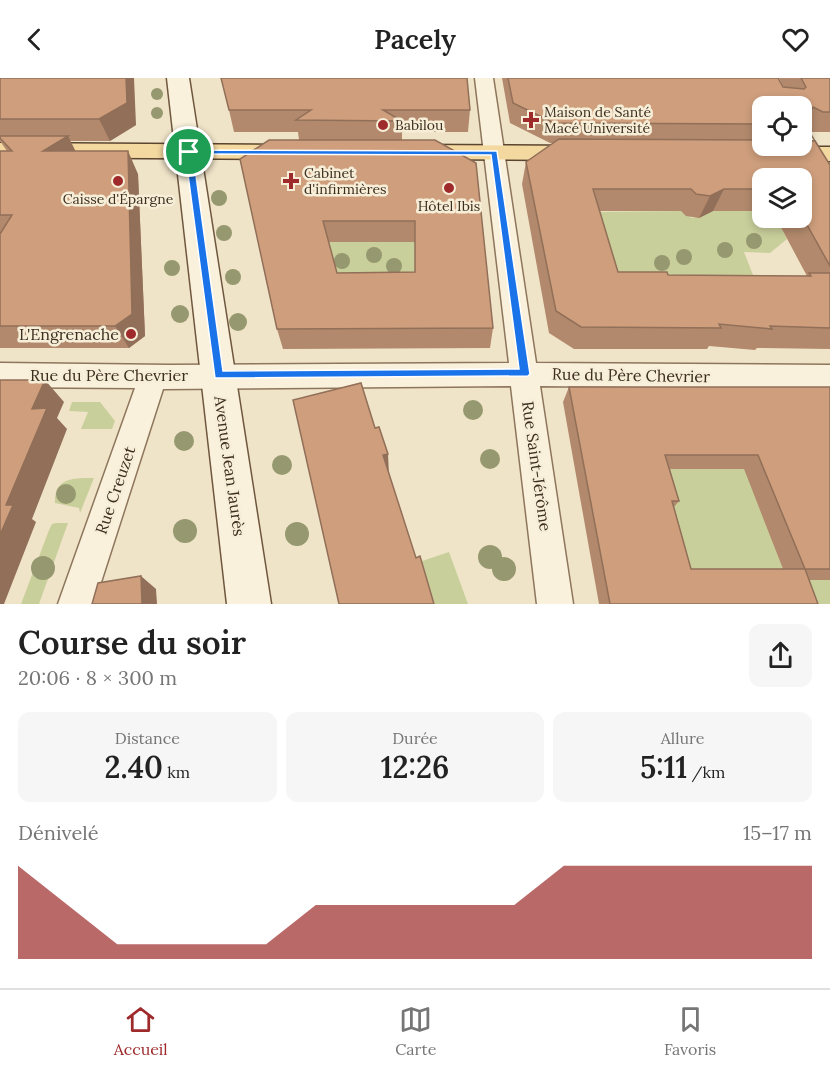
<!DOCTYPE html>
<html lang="fr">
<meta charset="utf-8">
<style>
:root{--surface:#fff;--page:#f6f6f6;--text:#222;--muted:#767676;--line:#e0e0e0;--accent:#9e2a2b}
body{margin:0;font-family:Lora,serif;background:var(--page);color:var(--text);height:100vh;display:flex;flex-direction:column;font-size:22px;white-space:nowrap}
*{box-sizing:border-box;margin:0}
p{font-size:20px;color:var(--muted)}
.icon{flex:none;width:33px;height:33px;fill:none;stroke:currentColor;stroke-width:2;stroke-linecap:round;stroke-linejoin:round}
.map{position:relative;height:526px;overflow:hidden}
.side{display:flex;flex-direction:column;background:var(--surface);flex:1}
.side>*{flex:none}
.controls{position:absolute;left:752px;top:18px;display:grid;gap:12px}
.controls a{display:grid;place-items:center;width:60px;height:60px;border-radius:12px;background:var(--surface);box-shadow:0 3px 9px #0003;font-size:30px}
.pin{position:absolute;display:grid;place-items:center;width:51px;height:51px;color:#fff;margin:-26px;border:3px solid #fff;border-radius:50%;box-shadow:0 2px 6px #0007}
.round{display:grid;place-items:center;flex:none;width:63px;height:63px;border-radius:12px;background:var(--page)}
.overview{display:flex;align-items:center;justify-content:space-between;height:102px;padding:0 18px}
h1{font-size:33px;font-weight:600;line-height:45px}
.figures{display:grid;grid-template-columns:repeat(3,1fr);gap:9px;height:102px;padding:6px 18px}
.figures div{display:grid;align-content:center;border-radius:12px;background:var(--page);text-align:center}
.figures b{font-size:30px;font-weight:600}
.figures small{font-size:16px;font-weight:400}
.figures p{font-size:16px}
.chart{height:168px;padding:12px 18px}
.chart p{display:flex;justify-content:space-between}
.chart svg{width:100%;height:108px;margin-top:6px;fill:var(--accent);opacity:.7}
header{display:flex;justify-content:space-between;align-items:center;height:78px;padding:0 18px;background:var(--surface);font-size:27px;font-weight:600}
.tab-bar{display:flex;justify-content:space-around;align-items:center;height:84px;border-top:2px solid var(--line);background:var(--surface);font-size:16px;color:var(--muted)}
.tab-bar a{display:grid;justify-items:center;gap:3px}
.tab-bar .active{color:var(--accent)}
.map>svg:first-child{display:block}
</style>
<header><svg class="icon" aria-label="back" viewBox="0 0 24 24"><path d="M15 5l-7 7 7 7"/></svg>Pacely<svg class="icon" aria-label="heart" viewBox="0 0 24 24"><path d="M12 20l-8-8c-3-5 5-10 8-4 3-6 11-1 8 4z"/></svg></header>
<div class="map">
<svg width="830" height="526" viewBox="0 0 830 526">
<rect width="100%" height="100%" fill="#f0e4c8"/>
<g fill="#c9cf9b">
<polygon points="681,133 692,140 703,138 703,133 762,133 762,140 781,140 787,150 783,153 787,161 770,175 744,174 762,220 609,216 587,134"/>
<polygon points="322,148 339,164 416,164 415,217 340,215"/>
<polygon points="72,324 100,324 115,343 112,351 81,351 88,334 69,333"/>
<polygon points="664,391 746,391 787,502 830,502 830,526 796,526 678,502"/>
<path d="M94,400L80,435L79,430L55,425C54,399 74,400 94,400Z"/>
<polygon points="56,445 68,445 39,526 21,526 49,452 52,446"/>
<polygon points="449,474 468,526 434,526 422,483"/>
</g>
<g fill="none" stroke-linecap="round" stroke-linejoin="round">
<defs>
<g id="street">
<polygon points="475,0 493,0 536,285 830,287 830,311 540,308 573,526 537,526 511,308 163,311 94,526 58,526 135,310 0,309 0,285 170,287 509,285"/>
<polygon points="801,51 808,53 822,76 819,80 805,80 797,68 801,68"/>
</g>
<polygon id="secondary" points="167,0 189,0 271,526 227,526"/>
<g id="primary">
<polygon points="0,65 294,67 303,69 306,74 303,79 294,81 0,79"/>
<polygon points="412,67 585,68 594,70 597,75 594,80 585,82 412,81 403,79 400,74 403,69"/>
<polygon points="778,69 830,69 830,83 778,83 769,81 766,76 769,71"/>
</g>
</defs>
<use href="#street" stroke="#8d765c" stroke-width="3"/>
<use href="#secondary" stroke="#6f573f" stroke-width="3"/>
<use href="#primary" stroke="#5b4430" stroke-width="3"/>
<use href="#street" fill="#faf1dc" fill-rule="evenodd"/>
<use href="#secondary" fill="#faf1dc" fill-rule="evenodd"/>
<use href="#primary" fill="#f3d9a0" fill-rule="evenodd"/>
</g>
<g fill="#96986f">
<circle cx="157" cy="16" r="6"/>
<circle cx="157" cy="35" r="6"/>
<circle cx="219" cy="120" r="8"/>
<circle cx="224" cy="155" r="8"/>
<circle cx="754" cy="163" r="8"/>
<circle cx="725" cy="172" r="8"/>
<circle cx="374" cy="177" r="8"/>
<circle cx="684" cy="179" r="8"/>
<circle cx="342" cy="183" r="8"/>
<circle cx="662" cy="185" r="8"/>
<circle cx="394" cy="188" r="8"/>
<circle cx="172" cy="190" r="8"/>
<circle cx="233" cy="199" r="8"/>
<circle cx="180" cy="236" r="9"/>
<circle cx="238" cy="244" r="9"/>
<circle cx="473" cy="332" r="10"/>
<circle cx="184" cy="363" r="10"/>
<circle cx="490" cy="381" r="10"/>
<circle cx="282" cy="387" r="10"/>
<circle cx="66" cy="416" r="10"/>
<circle cx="185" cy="453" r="12"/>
<circle cx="297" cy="456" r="12"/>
<circle cx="490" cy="479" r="12"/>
<circle cx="43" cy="490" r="12"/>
<circle cx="504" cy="491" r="12"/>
</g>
<g fill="#b2896c" fill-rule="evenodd">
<polygon points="0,0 136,47 110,63 70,63 75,73 138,96 145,258 129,270 0,270 0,73 7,73 0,63"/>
<path d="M502,0H778L783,9L784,10L779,0H830V54H811L802,49L801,50V28H762V68L830,87V271L757,270L755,272L709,268L707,271H574L549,255L522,106L526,84L553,65H550L510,45ZM762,100H801V140H776L807,198L668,197L618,194L600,133H681L686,138L699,140L713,133H762Z"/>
<path d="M229,32H470L468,54H402V62L493,250L490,270L283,271L277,251L299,62L298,54H234ZM328,164H415V194L337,195Z"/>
<path d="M569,309H830V502H809L818,526H599L563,324ZM670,391H744L783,491H691L674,429L679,423Z"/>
</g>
<g fill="#916f58">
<polygon points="126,0 134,0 136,47 110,63 99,41"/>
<polygon points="68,58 80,82 43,73"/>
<polygon points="128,73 138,96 145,258 129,270 115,248"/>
<polygon points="724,111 713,133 699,140 710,118"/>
<polygon points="45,302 64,324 57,340 67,351 32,441 36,444 4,526 0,526 0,457 6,427 32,331"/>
<polygon points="388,376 389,397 383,377"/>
<polygon points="141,498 156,511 157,526 142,526"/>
</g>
<g fill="#cf9f7d" stroke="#916f58" stroke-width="1.5" fill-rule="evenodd">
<polygon points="0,0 126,0 127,25 99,41 0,41"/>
<polygon points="221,0 467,0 470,32 383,32 402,43 296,42 311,32 229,32"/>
<polygon points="508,0 778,0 783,9 804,11 806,9 801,0 830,0 830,34 823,34 813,29 810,34 801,34 801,28 762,28 762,46 554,45 513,25"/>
<polygon points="0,58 68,58 43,73 128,73 132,236 115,248 0,248 0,156 12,137 0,137 0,73 12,73 0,60"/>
<polygon points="559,61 762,62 762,68 801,68 801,62 815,63 830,87 830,188 801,136 801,100 762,100 762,111 724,111 710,118 696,116 691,111 593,111 618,194 667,194 668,197 811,198 809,195 830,195 830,250 770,248 772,251 719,246 721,250 581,249 556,233 526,84"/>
<path d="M269,62H435L476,85L493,250L277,251L240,81ZM323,143H415V194L337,195Z"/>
<polygon points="0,302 45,302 32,331 47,330 6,427 13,427 0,457"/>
<polygon points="361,305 375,350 379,349 388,376 383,377 416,480 420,478 434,526 339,526 293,322"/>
<path d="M569,309H830V491H805L818,526H610ZM665,377H758L805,491H691L672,423H679Z"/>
<polygon points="141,498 142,526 92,526 98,505"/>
</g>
<path fill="#1a73e8" stroke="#fff" stroke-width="1.5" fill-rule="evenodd" d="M189,72L497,73L530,296L528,298L215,300L185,74ZM193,76L491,77L519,291L223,293Z"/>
<g fill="#9e2a2b" stroke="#f7eed8" stroke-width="2">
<path d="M528 33h6v6h6v6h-6v6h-6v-6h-6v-6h6z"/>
<circle cx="383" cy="47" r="6"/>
<circle cx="118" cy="103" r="6"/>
<path d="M288 94h6v6h6v6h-6v6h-6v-6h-6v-6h6z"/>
<circle cx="449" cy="110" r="6"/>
<circle cx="131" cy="256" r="6"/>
</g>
<g text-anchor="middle" stroke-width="5" stroke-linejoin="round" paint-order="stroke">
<g font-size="14" fill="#3d2e20" stroke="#f7eed8" text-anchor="start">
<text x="544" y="39">Maison de Santé<tspan x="544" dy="16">Macé Université</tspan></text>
<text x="395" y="52">Babilou</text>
<text x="304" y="100">Cabinet<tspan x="304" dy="16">d'infirmières</tspan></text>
<text x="118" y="126" text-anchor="middle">Caisse d'Épargne</text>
<text x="449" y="133" text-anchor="middle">Hôtel Ibis</text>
</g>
<g font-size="16" fill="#3d2e20" stroke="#f7eed8" text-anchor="end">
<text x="119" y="262">L'Engrenache</text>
</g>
<g font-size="16" fill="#3d2e20" stroke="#f7eed8">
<text x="109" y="303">Rue du Père Chevrier</text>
<text transform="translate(631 297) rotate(1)" y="6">Rue du Père Chevrier</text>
<text transform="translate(230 388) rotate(82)" y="6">Avenue Jean Jaurès</text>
<text transform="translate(537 388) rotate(82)" y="6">Rue Saint-Jérôme</text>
<text transform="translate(115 412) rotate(-71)" y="6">Rue Creuzet</text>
</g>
</g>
</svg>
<div class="controls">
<a><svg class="icon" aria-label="locate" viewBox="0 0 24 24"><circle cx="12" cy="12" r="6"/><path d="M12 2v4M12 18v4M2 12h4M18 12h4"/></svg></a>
<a><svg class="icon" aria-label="layers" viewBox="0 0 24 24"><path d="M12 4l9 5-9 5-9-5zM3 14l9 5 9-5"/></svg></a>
</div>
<div class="pin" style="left:189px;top:74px;background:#1e9e55"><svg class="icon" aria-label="arrive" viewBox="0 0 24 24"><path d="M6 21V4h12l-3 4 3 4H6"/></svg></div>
</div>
<section class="side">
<div class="overview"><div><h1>Course du soir</h1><p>20:06 · 8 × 300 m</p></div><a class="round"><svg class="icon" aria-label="share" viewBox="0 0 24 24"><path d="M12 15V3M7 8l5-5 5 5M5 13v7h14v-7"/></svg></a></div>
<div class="figures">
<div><p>Distance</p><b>2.40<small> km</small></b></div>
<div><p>Durée</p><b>12:26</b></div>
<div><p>Allure</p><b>5:11<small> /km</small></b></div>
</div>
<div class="chart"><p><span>Dénivelé</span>15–17 m</p>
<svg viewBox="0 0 160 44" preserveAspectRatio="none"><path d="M0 44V6L10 22L20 38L30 38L40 38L50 38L60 22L70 22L80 22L90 22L100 22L110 6L120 6L130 6L140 6L150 6L160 6V44z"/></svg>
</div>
</section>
<nav class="tab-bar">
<a class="active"><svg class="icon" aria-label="home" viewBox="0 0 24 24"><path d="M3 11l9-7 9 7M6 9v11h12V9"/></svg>Accueil</a>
<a><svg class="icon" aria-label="map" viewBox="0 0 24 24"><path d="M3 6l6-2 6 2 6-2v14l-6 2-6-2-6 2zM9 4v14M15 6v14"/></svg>Carte</a>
<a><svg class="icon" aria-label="saved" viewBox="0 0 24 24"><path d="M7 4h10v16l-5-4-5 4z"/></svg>Favoris</a>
</nav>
